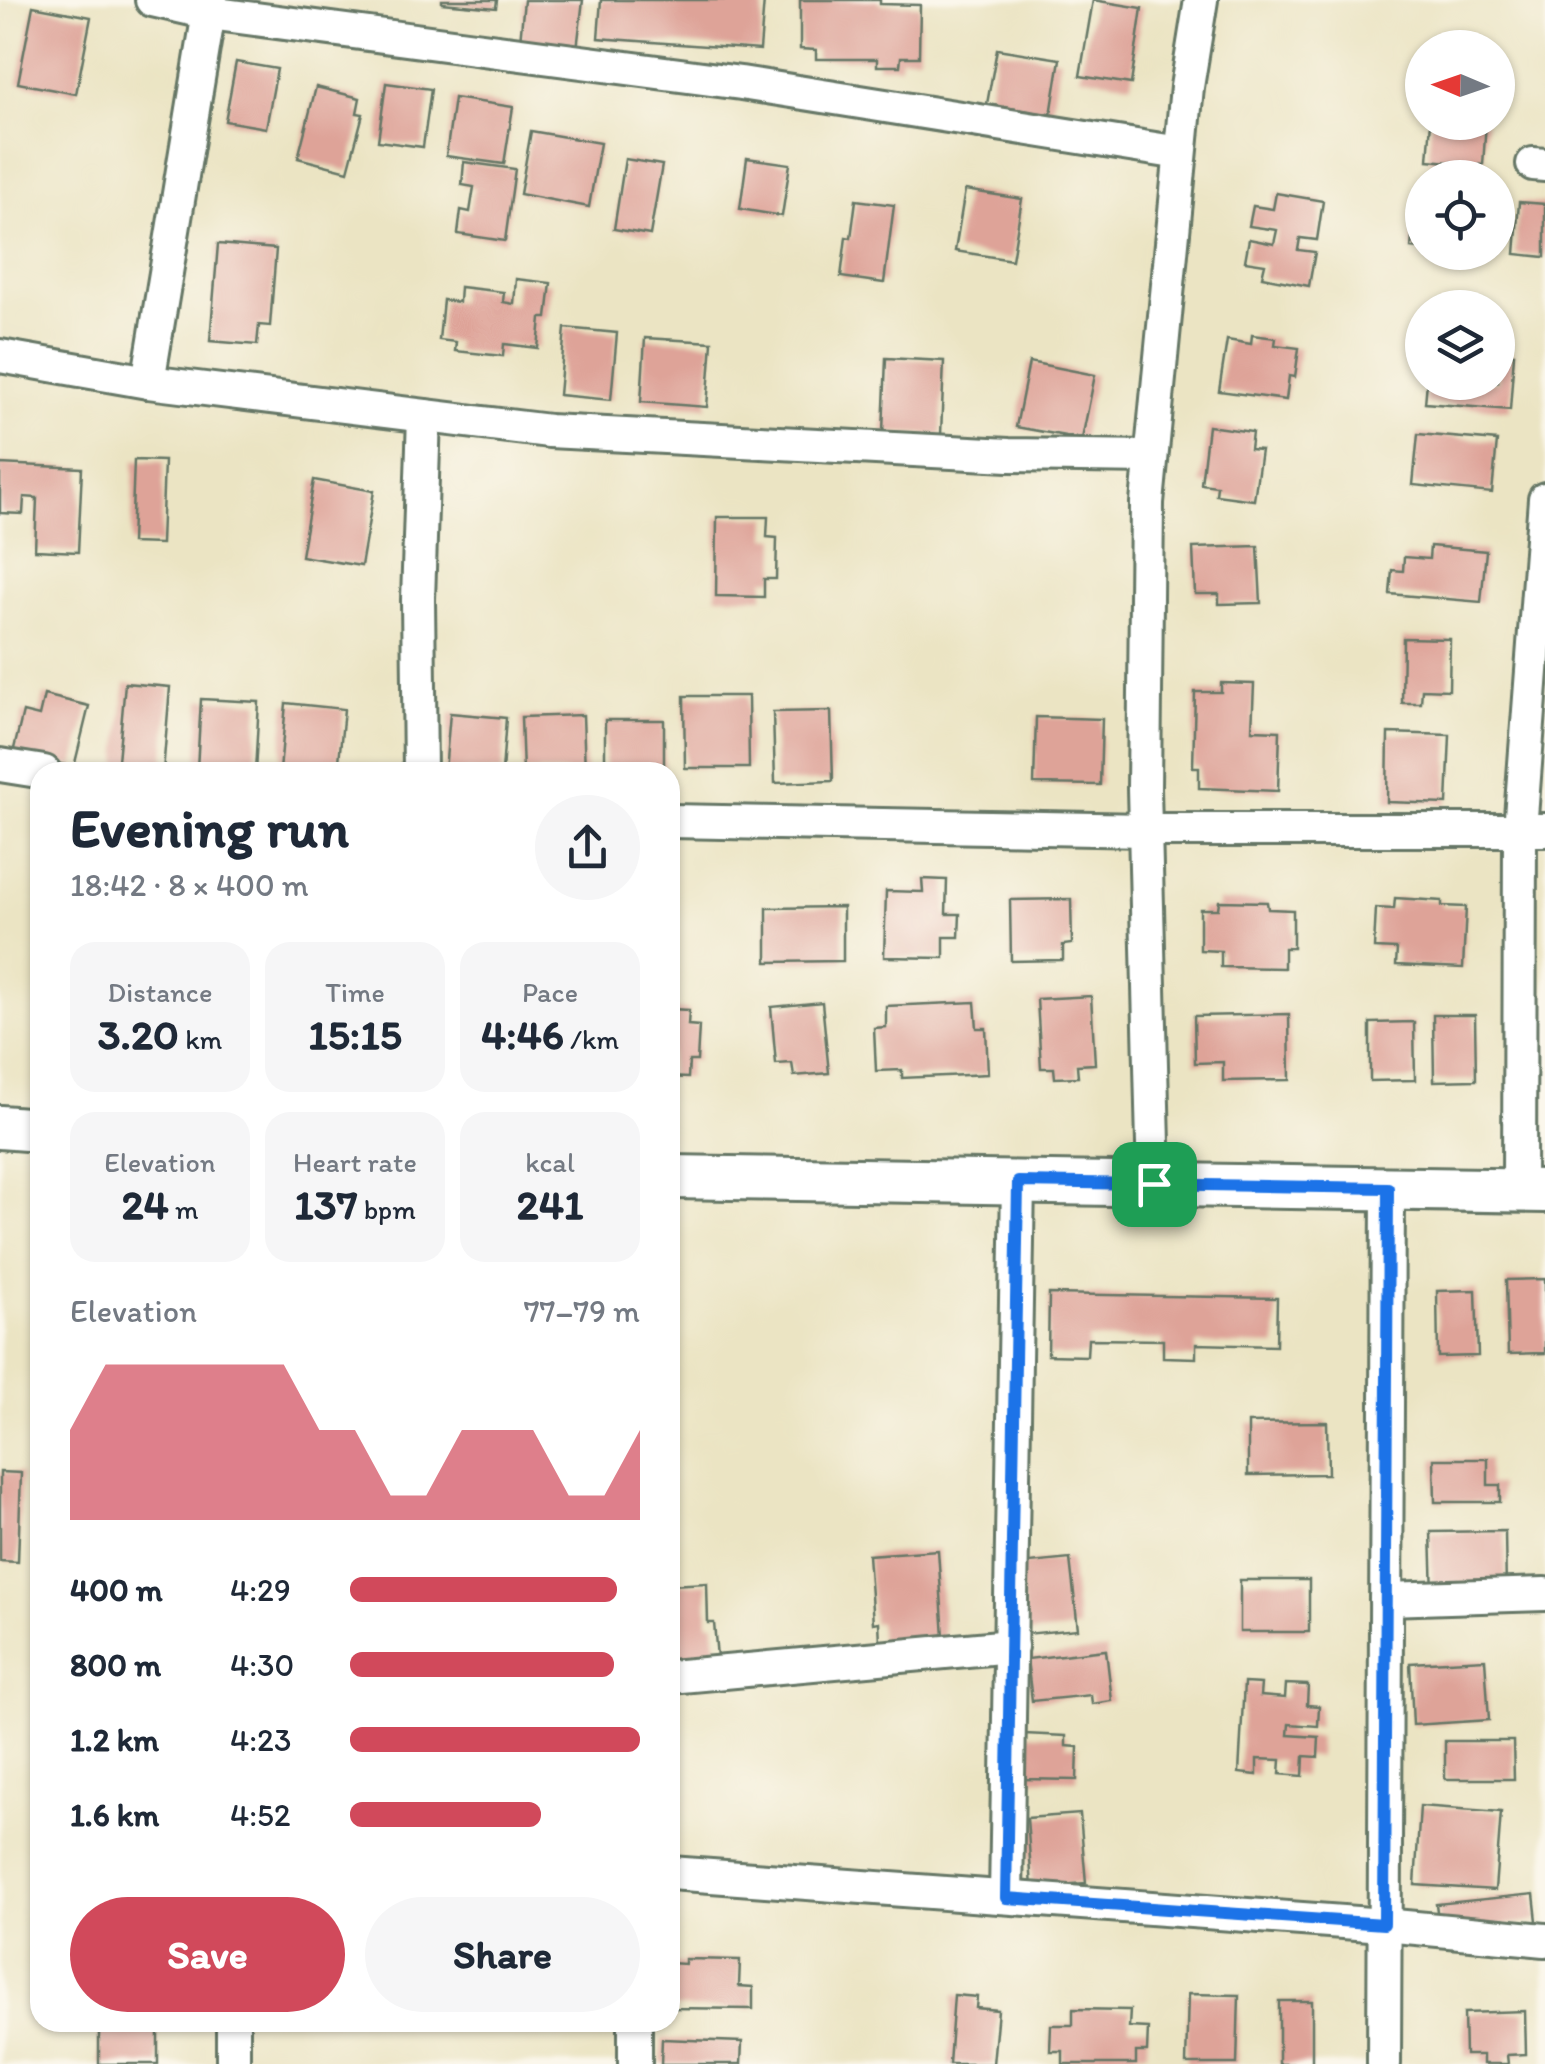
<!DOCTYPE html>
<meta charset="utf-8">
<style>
:root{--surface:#fff;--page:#f6f6f7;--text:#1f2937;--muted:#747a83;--accent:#d1495b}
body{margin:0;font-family:Itim,sans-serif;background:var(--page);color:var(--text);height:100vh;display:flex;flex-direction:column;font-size:38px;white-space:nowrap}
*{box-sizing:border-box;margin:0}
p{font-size:32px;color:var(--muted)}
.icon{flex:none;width:55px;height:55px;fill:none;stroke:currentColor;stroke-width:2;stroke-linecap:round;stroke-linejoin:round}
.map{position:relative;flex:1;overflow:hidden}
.panel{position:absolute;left:30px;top:762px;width:650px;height:1270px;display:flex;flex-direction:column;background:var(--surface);border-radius:30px;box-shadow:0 2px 8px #0004}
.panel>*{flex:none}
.needle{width:65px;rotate:272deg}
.tools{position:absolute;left:1405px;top:30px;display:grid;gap:20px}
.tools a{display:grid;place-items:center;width:110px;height:110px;border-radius:50%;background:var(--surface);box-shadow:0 2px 8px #0004;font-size:50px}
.pin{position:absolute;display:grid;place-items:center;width:85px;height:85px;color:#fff;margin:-42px;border-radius:20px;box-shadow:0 5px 15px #0006}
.round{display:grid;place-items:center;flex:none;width:105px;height:105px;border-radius:52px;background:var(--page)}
.summary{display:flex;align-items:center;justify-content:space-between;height:170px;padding:0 40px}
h1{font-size:55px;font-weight:700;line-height:75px}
.figures{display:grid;grid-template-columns:repeat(3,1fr);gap:15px;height:170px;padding:10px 40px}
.figures div{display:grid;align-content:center;border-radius:25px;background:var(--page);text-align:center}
.figures b{font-size:42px;font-weight:700}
.figures small{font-size:28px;font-weight:400}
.figures p{font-size:28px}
.chart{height:280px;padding:20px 40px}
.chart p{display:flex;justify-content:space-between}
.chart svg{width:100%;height:180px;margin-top:10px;fill:var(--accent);opacity:.7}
.button{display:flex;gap:20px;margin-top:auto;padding:20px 40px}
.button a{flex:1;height:115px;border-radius:60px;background:var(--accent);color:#fff;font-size:40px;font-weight:700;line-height:115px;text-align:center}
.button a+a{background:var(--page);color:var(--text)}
ul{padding:0 40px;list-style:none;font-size:32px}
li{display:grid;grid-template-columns:160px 120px 1fr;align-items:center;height:75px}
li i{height:25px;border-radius:12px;background:var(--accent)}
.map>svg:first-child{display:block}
</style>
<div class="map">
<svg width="1545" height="2064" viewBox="0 0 1545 2064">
<rect width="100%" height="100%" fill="#fbf7ec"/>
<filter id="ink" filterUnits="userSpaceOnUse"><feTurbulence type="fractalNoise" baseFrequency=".01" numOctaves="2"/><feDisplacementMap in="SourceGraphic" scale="20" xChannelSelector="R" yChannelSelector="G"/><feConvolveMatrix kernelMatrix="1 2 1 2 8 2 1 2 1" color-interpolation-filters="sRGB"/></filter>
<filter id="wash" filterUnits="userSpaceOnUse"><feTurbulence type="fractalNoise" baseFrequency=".0048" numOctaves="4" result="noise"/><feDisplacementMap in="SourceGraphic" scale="40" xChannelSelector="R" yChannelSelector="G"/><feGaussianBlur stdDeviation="2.25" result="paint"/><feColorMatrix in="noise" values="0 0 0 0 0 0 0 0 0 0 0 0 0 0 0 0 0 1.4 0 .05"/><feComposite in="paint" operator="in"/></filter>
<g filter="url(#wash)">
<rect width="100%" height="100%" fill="#ebe4c3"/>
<g id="blocks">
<g fill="#dea398">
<polygon points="442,0 497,0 496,8 442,3"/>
<polygon points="524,0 583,0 577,49 520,42"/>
<polygon points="601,0 764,0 760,50 598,38"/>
<polygon points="800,0 880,0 880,4 920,5 919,57 901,57 900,66 877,66 877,59 816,59 816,50 800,49"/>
<polygon points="1093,0 1142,8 1131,84 1080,76"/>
<polygon points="33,6 91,17 76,94 18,83"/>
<polygon points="997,49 1060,59 1051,115 987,104"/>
<polygon points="236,62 277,69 266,128 225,121"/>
<polygon points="386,83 431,89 423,147 378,141"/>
<polygon points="316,87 360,98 357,113 363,114 348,171 298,158"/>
<polygon points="454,98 513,107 504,164 446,156"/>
<polygon points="1431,122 1486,122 1483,165 1428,160"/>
<polygon points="531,131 600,143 589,207 520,194"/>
<polygon points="747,158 790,164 782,216 740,209"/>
<polygon points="625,159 662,165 650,235 614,229"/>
<polygon points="464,162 515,169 505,241 458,234 461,210 470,212 474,187 462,185"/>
<polygon points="965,190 1022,199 1012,260 955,251"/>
<polygon points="1276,193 1323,201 1317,240 1300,238 1298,250 1315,252 1309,286 1262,277 1265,264 1245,261 1249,239 1274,244 1277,230 1249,226 1253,206 1273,209"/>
<polygon points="1416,197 1422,197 1422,249 1411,248"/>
<polygon points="856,200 894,205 884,283 841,277 846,237 851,238"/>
<polygon points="1519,202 1545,204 1545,257 1515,254"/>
<polygon points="218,244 276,249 270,326 259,325 257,345 210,341"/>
<polygon points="516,279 551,283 547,318 541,318 538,348 504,344 503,356 455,351 456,342 439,340 443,300 459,302 460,287 504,292 503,302 514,304"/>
<polygon points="565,328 617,333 611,400 559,395"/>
<polygon points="1252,335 1276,338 1275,345 1299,348 1295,377 1289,376 1286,400 1219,391 1227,340 1251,344"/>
<polygon points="645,338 712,342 707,407 641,402"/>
<polygon points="1498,353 1514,354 1510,410 1425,403 1427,382 1498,382"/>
<polygon points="886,358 944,361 941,435 883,432"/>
<polygon points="1029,362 1095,375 1082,439 1016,427"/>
<polygon points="1208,426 1252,432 1250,449 1261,450 1254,500 1216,495 1217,486 1201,484"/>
<polygon points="1418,434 1497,441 1492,493 1413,485"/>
<polygon points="134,460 164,461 161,544 131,543"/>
<polygon points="0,464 82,468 78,552 35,550 37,498 24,497 23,514 0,513"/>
<polygon points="314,480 374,491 361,566 301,556"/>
<polygon points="717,517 768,517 767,537 777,538 776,579 764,579 764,597 716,596"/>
<polygon points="1258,546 1261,603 1219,604 1219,594 1195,594 1193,548"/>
<polygon points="1430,546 1486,551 1481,602 1390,594 1392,570 1403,571 1404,557 1429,559"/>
<polygon points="1403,638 1450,639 1449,690 1422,689 1421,703 1402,703"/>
<polygon points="125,683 170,687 163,772 117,772"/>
<polygon points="1221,683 1254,684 1252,730 1280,731 1278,791 1199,788 1199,767 1193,767 1195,692 1221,692"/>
<polygon points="44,695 89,706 74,767 13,753 23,712 39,716"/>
<polygon points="684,696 748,696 749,768 685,768"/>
<polygon points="201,699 259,702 255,772 197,769"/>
<polygon points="286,703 344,709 338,772 280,771"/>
<polygon points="831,711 833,781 775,783 773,712"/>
<polygon points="450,713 506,718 502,772 445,772"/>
<polygon points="583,715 585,772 523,772 521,717"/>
<polygon points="1036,717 1102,719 1100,785 1034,784"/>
<rect x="605" y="720" width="59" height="52"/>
<polygon points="1388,733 1450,735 1447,804 1387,802"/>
<polygon points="922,879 947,880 946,914 960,914 959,937 944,937 944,958 884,957 886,891 923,892"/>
<polygon points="1395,898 1442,901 1442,906 1466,907 1463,968 1396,965 1397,949 1374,948 1376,908 1394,909"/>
<polygon points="1071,899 1072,944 1063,945 1063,960 1011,961 1010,900"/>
<polygon points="1219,901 1267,902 1268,909 1293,910 1293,948 1284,948 1284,968 1221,967 1221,951 1200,950 1200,909 1218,909"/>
<polygon points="843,907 843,961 767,962 767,908"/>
<polygon points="1091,996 1095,1064 1077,1065 1078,1077 1055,1078 1054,1068 1041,1068 1037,999"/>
<polygon points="822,1002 829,1073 794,1076 792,1063 776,1064 771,1007"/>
<polygon points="975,1002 977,1028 986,1028 988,1074 902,1078 902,1070 876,1071 874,1028 886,1027 886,1006"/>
<polygon points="670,1009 689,1010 688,1025 699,1026 697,1061 689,1061 688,1078 670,1077"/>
<polygon points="1289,1014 1290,1080 1223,1081 1223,1062 1195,1063 1194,1016"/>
<polygon points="1433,1015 1475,1015 1476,1080 1434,1081"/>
<polygon points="1414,1022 1415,1080 1370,1081 1370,1023"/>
<polygon points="1545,1279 1545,1353 1508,1354 1506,1280"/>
<polygon points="1476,1290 1478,1356 1438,1357 1437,1291"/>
<polygon points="1049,1294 1277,1298 1276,1346 1196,1344 1196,1358 1163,1357 1163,1340 1088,1339 1087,1356 1048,1355"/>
<polygon points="1327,1422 1328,1474 1248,1475 1248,1423"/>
<polygon points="1434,1459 1488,1459 1488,1485 1500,1485 1500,1502 1435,1502"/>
<polygon points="0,1472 21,1473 18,1562 0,1561"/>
<polygon points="1505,1531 1506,1592 1433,1594 1431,1532"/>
<polygon points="938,1550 944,1637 880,1642 879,1622 873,1623 868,1555"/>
<polygon points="1070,1559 1078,1629 1026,1634 1019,1564"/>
<rect x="1240" y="1580" width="69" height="52"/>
<polygon points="707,1583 708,1623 714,1623 717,1658 670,1661 670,1585"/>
<polygon points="1106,1650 1112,1701 1092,1704 1091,1695 1032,1701 1027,1659"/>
<polygon points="1485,1659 1489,1720 1413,1725 1410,1663"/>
<polygon points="1244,1683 1261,1684 1260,1696 1285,1698 1286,1684 1308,1685 1307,1705 1319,1706 1318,1726 1289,1724 1288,1735 1319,1737 1318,1757 1304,1756 1303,1776 1280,1774 1281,1760 1257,1759 1257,1775 1239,1773"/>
<polygon points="1024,1734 1066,1736 1066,1746 1078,1747 1077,1780 1022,1779"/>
<polygon points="1445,1741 1513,1741 1514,1779 1445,1779"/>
<polygon points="1420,1806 1501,1812 1495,1890 1415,1885"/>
<polygon points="1080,1814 1086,1883 1032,1887 1027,1818"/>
<polygon points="1534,1894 1537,1921 1483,1927 1439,1926 1436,1904"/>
<polygon points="685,1959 740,1960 739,1986 753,1987 753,2009 670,2008 670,1963 685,1964"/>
<polygon points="1188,1994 1239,1995 1237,2064 1186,2064"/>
<polygon points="954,1995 977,1997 976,2008 998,2010 993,2064 949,2064"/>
<rect x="1279" y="2001" width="33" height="63"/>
<polygon points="1073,2009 1130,2010 1129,2027 1148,2028 1147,2052 1136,2052 1136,2064 1063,2064 1063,2051 1050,2051 1051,2025 1073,2025"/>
<polygon points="1525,2011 1526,2054 1507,2055 1508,2064 1483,2064 1483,2055 1465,2055 1464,2013"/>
<rect x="99" y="2022" width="59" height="42"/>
<polygon points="662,2039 742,2042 741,2064 661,2064"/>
</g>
</g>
</g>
<g filter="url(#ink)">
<use href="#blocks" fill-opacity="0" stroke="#676" stroke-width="2.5"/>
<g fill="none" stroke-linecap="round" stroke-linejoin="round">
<defs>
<g id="minor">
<polyline points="152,0 209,13 741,83 1180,153"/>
<polyline points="1533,164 1545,165"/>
<polyline points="0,356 148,382 211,0"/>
<polyline points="148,382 549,431 1009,455 1151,457"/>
<polyline points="0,765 44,772"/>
<polyline points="420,772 418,600 424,416"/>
<polyline points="670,821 1145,830 1545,830"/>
<polyline points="1154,1184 1144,788 1147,503 1187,87 1201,0"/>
<polyline points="1519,1190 1520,830 1545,499"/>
<polyline points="1386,1599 1545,1594"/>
<polyline points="670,1677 1011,1646"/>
<polyline points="670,1873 1384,1925 1545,1940"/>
<polyline points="1006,1897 1018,1182"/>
<polyline points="233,2022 233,2064"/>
<polyline points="635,2064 635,2022"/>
<polyline points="1384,2064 1388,1188"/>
</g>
<g id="tertiary">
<polyline points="0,1127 40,1130"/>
<polyline points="670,1177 1545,1191"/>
</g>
</defs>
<use href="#minor" stroke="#676" stroke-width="38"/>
<use href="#tertiary" stroke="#676" stroke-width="48"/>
<use href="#minor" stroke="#fff" stroke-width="32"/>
<use href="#tertiary" stroke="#fff" stroke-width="42"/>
</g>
</g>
<g fill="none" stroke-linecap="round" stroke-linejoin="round" filter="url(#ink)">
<defs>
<polygon id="route" points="1018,1182 1388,1188 1384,1924 1006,1898"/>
</defs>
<use href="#route" stroke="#fff" stroke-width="20"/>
<use href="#route" stroke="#1a73e8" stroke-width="12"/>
</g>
</svg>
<div class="tools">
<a><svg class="needle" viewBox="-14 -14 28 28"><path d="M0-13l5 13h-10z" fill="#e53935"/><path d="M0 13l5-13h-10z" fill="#747a83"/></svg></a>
<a><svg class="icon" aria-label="locate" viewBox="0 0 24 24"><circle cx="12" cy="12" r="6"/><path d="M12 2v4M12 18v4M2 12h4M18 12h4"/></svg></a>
<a><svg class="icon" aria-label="layers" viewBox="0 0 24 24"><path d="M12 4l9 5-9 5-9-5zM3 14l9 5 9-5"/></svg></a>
</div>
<div class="pin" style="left:1154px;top:1184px;background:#1e9e55"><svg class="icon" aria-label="arrive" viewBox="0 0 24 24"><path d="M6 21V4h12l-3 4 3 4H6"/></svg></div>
<section class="panel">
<div class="summary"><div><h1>Evening run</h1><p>18:42 · 8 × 400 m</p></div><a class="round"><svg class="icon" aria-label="share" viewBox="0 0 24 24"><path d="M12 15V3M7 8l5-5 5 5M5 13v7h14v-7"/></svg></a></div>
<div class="figures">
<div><p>Distance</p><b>3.20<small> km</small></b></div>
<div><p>Time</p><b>15:15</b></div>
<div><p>Pace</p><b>4:46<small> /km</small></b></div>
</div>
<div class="figures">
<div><p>Elevation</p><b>24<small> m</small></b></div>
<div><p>Heart rate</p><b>137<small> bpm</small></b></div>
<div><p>kcal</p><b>241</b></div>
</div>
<div class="chart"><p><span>Elevation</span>77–79 m</p>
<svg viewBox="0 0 160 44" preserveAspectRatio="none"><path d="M0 44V22L10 6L20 6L30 6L40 6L50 6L60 6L70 22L80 22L90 38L100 38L110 22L120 22L130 22L140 38L150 38L160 22V44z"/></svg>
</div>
<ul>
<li><b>400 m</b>4:29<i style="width:92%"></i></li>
<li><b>800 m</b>4:30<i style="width:91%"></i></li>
<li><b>1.2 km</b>4:23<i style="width:100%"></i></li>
<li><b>1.6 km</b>4:52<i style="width:66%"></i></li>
</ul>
<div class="button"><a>Save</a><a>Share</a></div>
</section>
</div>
